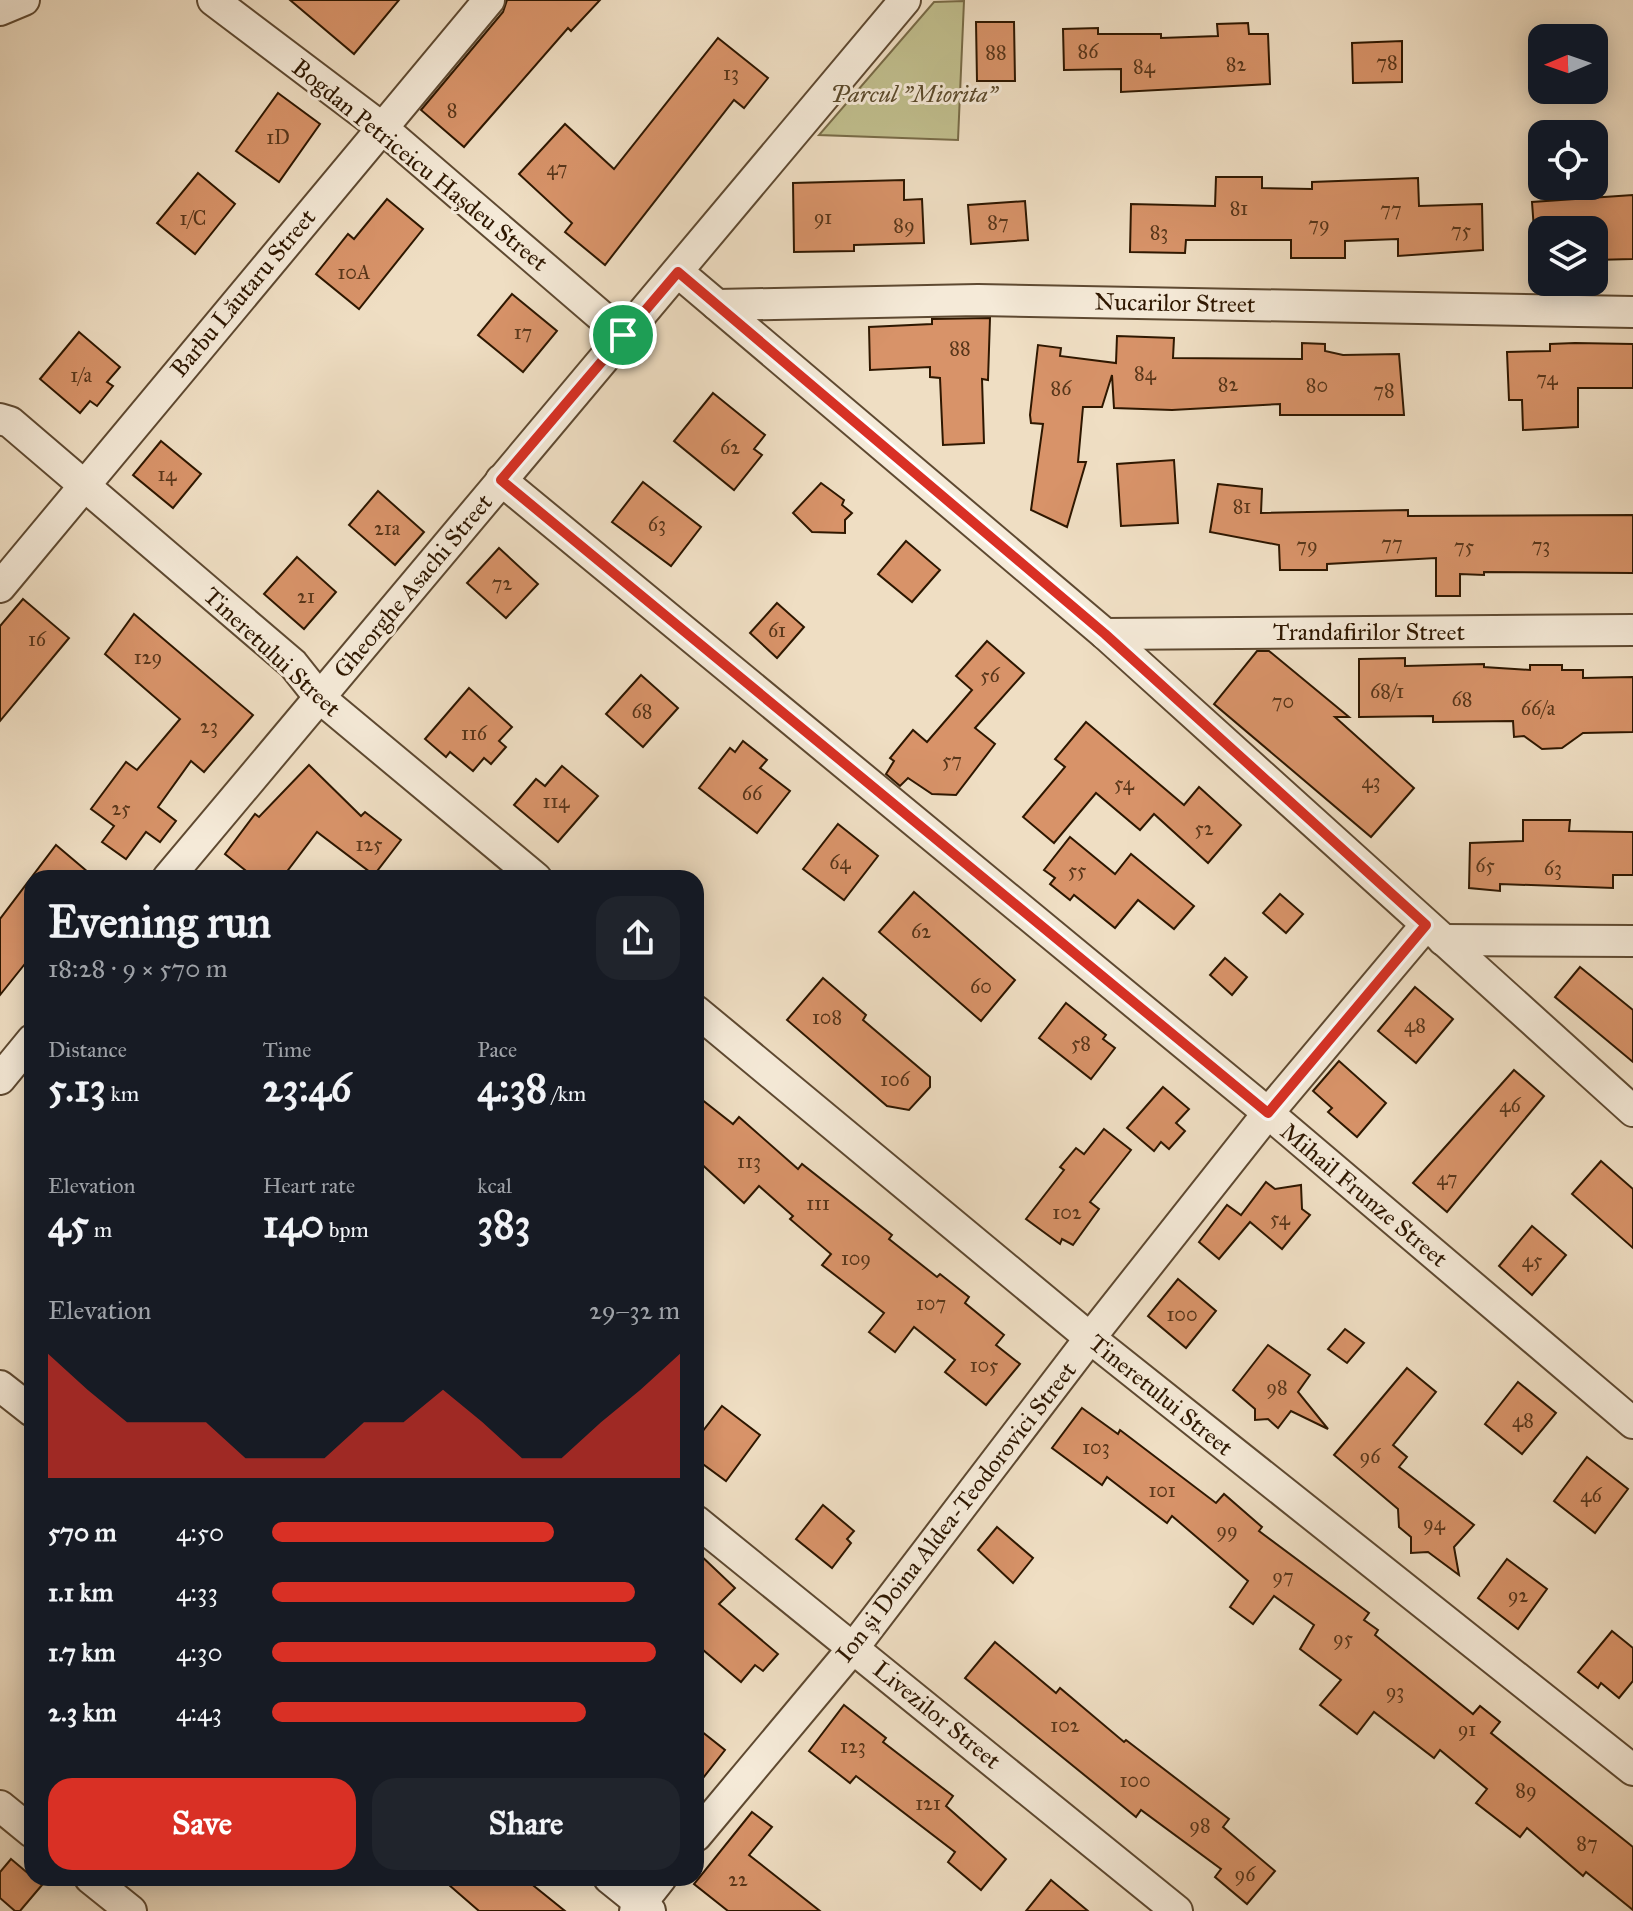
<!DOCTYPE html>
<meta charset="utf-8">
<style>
:root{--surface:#171b24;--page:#20242c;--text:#f1f3f6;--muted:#9ea1a6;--accent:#d93025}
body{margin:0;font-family:"IM FELL Great Primer",serif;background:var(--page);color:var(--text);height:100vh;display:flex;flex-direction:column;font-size:30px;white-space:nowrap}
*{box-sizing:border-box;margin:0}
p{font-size:26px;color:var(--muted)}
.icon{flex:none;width:44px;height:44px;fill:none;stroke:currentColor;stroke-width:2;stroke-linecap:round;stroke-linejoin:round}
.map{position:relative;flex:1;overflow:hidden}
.sheet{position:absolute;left:24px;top:870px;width:680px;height:1016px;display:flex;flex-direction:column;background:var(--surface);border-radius:24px;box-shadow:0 4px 20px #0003}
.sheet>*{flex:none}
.needle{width:52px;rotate:268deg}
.fabs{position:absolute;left:1528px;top:24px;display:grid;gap:16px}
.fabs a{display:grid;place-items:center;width:80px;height:80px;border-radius:16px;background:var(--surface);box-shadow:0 4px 20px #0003;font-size:40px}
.pin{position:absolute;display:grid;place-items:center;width:68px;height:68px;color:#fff;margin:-34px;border:4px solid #fff;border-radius:50%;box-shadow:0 2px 8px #0007}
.round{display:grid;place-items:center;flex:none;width:84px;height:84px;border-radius:24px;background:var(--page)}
.overview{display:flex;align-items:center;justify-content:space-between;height:136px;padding:0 24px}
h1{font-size:44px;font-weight:700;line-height:60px}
.metrics{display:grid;grid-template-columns:repeat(3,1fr);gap:12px;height:136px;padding:8px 24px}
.metrics div{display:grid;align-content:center}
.metrics b{font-size:40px;font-weight:700}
.metrics small{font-size:22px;font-weight:400}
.metrics p{font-size:22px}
.chart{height:224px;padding:16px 24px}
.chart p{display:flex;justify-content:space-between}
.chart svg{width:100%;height:144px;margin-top:8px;fill:var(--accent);opacity:.7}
.button{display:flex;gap:16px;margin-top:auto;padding:16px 24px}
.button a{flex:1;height:92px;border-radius:24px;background:var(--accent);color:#fff;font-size:32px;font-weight:700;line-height:92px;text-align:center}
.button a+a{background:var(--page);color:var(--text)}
ul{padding:0 24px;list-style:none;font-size:26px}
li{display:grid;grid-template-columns:128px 96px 1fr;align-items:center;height:60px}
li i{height:20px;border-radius:10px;background:var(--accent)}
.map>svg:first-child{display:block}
</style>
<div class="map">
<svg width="1633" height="1911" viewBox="0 0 1633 1911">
<rect width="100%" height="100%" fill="#efdec3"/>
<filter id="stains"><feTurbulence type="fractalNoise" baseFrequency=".0025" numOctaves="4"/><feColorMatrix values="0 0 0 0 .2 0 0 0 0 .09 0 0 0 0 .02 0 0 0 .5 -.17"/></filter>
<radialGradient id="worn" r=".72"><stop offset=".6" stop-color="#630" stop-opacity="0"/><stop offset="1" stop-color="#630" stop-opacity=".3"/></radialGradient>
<polygon fill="#c1bf8e" stroke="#786b47" stroke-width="2" points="964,1 958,140 819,135 934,2"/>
<g fill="#d89369" stroke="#2e1700" stroke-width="2">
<polygon points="290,0 399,0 354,54"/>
<polygon points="507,0 600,0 571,31 568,28 464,147 421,110 503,12"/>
<polygon points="976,22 1014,22 1015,81 977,81"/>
<polygon points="1248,23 1249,34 1268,34 1270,84 1121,92 1121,69 1064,70 1063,29 1098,28 1098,34 1161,34 1161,38 1218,36 1217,24"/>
<polygon points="718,38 768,78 744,108 734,100 605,265 565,232 572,223 519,174 565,124 614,169"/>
<polygon points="1402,41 1402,82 1353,83 1352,43"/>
<polygon points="278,93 320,124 279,182 236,151"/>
<polygon points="198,173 235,204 195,254 157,223"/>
<polygon points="1216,177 1262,177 1262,188 1312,189 1312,182 1418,178 1419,206 1482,204 1483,250 1398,256 1398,239 1345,241 1345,258 1291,258 1291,240 1186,240 1185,253 1130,252 1131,204 1215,206"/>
<polygon points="904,180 904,200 922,199 924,243 854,245 854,251 794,252 793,183"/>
<polygon points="1633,195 1633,259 1594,260 1594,230 1534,230 1532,202"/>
<polygon points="387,199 423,229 359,309 316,274 348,234 354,239"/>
<polygon points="1025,201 1028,240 971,244 968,205"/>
<polygon points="512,294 557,331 523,372 478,335"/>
<polygon points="990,318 988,380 982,379 984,443 943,445 940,378 930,377 930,367 870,370 869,327 932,324 932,319"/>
<polygon points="79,332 120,367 107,382 113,386 97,406 90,401 80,413 40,379"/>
<polygon points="1117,336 1174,338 1173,358 1302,359 1302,343 1325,344 1325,351 1343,355 1399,354 1404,415 1280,415 1280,404 1172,410 1114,408 1112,375 1102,407 1083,407 1078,462 1086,462 1067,527 1031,510 1043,424 1031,423 1030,415 1038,345 1061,348 1060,356 1116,363"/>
<polygon points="1575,343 1633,344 1633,388 1578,388 1578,427 1523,430 1522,400 1509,400 1507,352 1550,351 1550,344"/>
<polygon points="713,393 765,435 754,449 762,455 734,490 674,441"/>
<polygon points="161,441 201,474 173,508 133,475"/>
<polygon points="1174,460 1178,523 1121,526 1117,464"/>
<polygon points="643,482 701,527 671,566 612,522"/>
<polygon points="821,483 844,500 842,505 852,513 845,520 845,533 812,532 793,513"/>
<polygon points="1218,484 1262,489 1261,513 1408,510 1408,516 1633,515 1633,573 1484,572 1484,575 1460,574 1460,596 1436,596 1436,558 1327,564 1327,570 1280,570 1279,545 1210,532"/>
<polygon points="378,491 424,532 395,565 349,525"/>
<polygon points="906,541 940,570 912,602 878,574"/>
<polygon points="499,548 538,584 506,618 467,583"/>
<polygon points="297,557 336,592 304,629 264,594"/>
<polygon points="23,599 69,638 0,721 0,626"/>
<polygon points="777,603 804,627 777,658 750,633"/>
<polygon points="134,614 253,715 204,772 191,761 158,807 176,821 160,842 146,832 126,859 102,842 114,826 91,809 126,762 137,770 180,719 105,654"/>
<polygon points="987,641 1024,673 975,728 995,744 956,795 932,794 908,778 900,786 886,774 894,761 890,758 913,730 927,742 972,690 956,676"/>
<polygon points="1257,651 1269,651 1349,717 1335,717 1414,788 1371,837 1214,704"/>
<polygon points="1405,658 1405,666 1484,664 1484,667 1530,670 1530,665 1562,665 1562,670 1583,670 1583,678 1633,677 1633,732 1583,733 1562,748 1542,749 1524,736 1514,737 1513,721 1433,722 1433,716 1359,717 1359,659"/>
<polygon points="641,675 678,708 643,747 606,714"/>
<polygon points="469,688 512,727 499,741 506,747 491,764 484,758 473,771 450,752 446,757 425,739"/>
<polygon points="1086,722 1184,805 1199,787 1241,825 1208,863 1154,814 1140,830 1096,793 1054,843 1023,817 1065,767 1055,759"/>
<polygon points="743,741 767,760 760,768 790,791 757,833 699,788 730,748 735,752"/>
<polygon points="309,765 361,816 365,812 401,840 374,875 317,832 282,878 255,878 225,854 255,814 259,817"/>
<polygon points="562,766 598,796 558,842 514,805 536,779 545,786"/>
<polygon points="1523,820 1570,820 1569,831 1633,832 1633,875 1613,875 1613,888 1500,884 1500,891 1469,888 1470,843 1523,841"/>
<polygon points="838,824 878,856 844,900 803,869"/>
<polygon points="1070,837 1115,874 1131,854 1194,906 1174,929 1138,900 1115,928 1074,895 1070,900 1050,884 1055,878 1044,870"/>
<polygon points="56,845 95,878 32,878 32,955 0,995 0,919"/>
<polygon points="914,892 1015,980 981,1021 879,932"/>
<polygon points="1280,894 1303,914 1286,933 1263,913"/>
<polygon points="1225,958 1247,977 1232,995 1210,975"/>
<polygon points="1580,967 1633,1010 1633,1062 1555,997"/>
<polygon points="823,978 866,1015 863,1020 930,1077 930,1087 909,1110 887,1106 787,1020"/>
<polygon points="1415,987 1453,1019 1416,1063 1378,1031"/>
<polygon points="1066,1003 1106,1035 1103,1039 1115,1048 1091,1079 1039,1038"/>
<polygon points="1339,1061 1386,1103 1357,1137 1328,1112 1332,1108 1313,1091"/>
<polygon points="1514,1070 1544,1096 1447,1212 1413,1183"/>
<polygon points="1163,1087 1189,1109 1176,1123 1185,1131 1169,1149 1161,1142 1154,1151 1127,1128"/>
<polygon points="696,1095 733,1124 739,1117 798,1169 802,1164 892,1235 889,1239 937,1277 940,1274 969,1297 965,1303 1004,1335 996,1345 1020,1364 986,1405 945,1372 955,1360 914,1327 895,1352 869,1332 884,1313 822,1265 831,1254 790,1219 793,1216 759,1186 744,1203 696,1159"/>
<polygon points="1104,1129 1131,1150 1090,1202 1099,1209 1073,1245 1062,1239 1060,1244 1026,1219 1064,1170 1060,1167 1076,1148 1084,1154"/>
<polygon points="1601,1161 1633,1189 1633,1248 1572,1194"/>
<polygon points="1266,1182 1275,1189 1301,1185 1302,1209 1310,1215 1282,1249 1250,1222 1219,1259 1199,1242 1227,1205 1241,1215"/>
<polygon points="1532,1226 1566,1255 1532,1295 1499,1266"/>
<polygon points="1178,1279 1216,1311 1186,1348 1148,1316"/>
<polygon points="1345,1329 1364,1343 1347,1363 1328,1349"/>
<polygon points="1268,1345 1310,1375 1298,1392 1328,1429 1291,1411 1278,1428 1268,1419 1255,1420 1255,1409 1233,1390"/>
<polygon points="1407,1368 1436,1392 1393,1445 1407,1457 1399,1467 1474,1525 1454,1547 1459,1575 1428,1552 1411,1553 1411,1537 1399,1527 1398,1509 1334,1455"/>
<polygon points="1518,1382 1556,1413 1522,1454 1485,1424"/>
<polygon points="722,1406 760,1435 726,1481 696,1459 696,1440"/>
<polygon points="1082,1408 1118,1434 1120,1430 1216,1503 1224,1494 1262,1527 1259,1531 1369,1613 1364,1620 1378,1630 1375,1635 1473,1714 1480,1706 1500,1722 1491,1733 1633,1847 1633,1910 1586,1872 1583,1876 1527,1828 1520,1837 1476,1803 1487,1789 1440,1750 1434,1758 1374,1712 1357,1734 1320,1705 1341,1680 1300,1649 1314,1625 1274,1596 1253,1624 1230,1607 1248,1581 1172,1516 1167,1523 1107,1477 1102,1485 1052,1448"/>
<polygon points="1587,1457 1628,1489 1595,1533 1554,1501"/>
<polygon points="823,1505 854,1531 847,1539 851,1543 832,1568 796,1539"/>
<polygon points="997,1527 1033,1558 1013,1583 978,1550"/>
<polygon points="696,1551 735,1588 719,1604 778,1654 763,1671 755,1665 741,1682 696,1644"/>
<polygon points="1507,1559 1547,1589 1518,1629 1478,1598"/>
<polygon points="1612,1631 1633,1648 1633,1681 1619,1698 1601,1683 1598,1688 1578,1672"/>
<polygon points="995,1642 1056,1693 1060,1688 1124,1742 1126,1740 1229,1819 1223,1827 1275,1871 1247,1904 1215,1877 1221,1869 1141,1810 1136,1817 965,1678"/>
<polygon points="844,1705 886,1738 883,1742 953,1796 946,1806 1006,1859 981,1890 948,1862 955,1852 856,1776 850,1783 809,1751"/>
<polygon points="696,1727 725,1750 696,1787"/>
<polygon points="752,1812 772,1827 749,1855 820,1911 728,1911 694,1884"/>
<polygon points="11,1859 42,1885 20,1911 15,1911 0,1898 0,1872"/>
<polygon points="441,1878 524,1878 565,1911 479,1911"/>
<polygon points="1051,1880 1088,1911 1026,1911"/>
</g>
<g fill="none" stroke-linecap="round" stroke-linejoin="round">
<defs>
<g id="minor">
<polyline points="213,0 381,127 623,335"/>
<polyline points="0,10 24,0"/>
<polyline points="678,272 1105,634 1633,1111"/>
<polyline points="717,305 978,300 1633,312"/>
<polyline points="0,419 10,422 293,664 320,698 536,878"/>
<polyline points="501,480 1268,1113 1633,1423"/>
<polyline points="0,587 489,0"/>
<polyline points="1105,634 1633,630"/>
<polyline points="168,878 905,0"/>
<polyline points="1443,940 1633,941"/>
<polyline points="696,1011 1090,1338 1633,1770"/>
<polyline points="0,1079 32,1040"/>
<polyline points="0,1386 32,1411"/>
<polyline points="696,1521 1177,1911"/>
<polyline points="0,1806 32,1832"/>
<polyline points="696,1836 854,1647 1090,1338 1268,1113 1426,925"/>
<polyline points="90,1878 131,1911"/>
<polyline points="609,1878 650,1911"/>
<polyline points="635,1911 661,1878"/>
</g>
</defs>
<use href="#minor" stroke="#5e4931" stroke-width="34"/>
<use href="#minor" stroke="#f5ead8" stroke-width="30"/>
</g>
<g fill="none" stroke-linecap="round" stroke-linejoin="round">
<defs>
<polygon id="route" points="678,272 1105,634 1426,925 1268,1113 501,480"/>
</defs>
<use href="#route" stroke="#fff" stroke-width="16"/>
<use href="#route" stroke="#d93025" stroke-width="10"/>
</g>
<g text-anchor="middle" stroke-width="6" stroke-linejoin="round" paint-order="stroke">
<g font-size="20" fill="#58361a">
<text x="1088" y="58">86</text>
<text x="996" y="59">88</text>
<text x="1387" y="69">78</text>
<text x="1236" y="71">82</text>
<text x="1144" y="73">84</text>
<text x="731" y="80">13</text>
<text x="452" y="117">8</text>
<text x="278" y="144">1D</text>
<text x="557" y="175">47</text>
<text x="1239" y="215">81</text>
<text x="1391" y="216">77</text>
<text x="823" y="224">91</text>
<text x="193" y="225">1/C</text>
<text x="998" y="229">87</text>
<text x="1319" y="231">79</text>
<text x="904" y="232">89</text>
<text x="1461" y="237">75</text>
<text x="1159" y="239">83</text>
<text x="354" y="279">10A</text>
<text x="523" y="339">17</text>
<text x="960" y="355">88</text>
<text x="1145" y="380">84</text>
<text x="81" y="382">1/a</text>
<text x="1547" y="385">74</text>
<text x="1228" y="391">82</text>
<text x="1317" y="392">80</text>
<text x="1061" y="395">86</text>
<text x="1384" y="397">78</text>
<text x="730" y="454">62</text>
<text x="167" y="481">14</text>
<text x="1242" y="513">81</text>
<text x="657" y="531">63</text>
<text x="387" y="535">21a</text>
<text x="1392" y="550">77</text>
<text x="1307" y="552">79</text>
<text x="1541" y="552">73</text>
<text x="1464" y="553">75</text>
<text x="502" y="590">72</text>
<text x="306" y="603">21</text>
<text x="777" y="637">61</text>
<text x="37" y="646">16</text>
<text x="148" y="664">129</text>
<text x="990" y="682">56</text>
<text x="1387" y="698">68/1</text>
<text x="1462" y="706">68</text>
<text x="1283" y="708">70</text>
<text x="1538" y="715">66/a</text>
<text x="642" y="718">68</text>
<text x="209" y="733">23</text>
<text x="474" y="740">116</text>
<text x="952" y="767">57</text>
<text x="1371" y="788">43</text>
<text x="1124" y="790">54</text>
<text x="752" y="800">66</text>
<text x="556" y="808">114</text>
<text x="121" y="815">25</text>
<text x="1204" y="835">52</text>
<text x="369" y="851">125</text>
<text x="840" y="869">64</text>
<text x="1485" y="872">65</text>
<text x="1553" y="875">63</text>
<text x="1077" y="877">55</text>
<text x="921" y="938">62</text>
<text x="981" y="993">60</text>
<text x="827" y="1024">108</text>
<text x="1415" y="1032">48</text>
<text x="1081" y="1050">58</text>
<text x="895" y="1086">106</text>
<text x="1510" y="1112">46</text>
<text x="749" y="1168">113</text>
<text x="1447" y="1185">47</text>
<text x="818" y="1210">111</text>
<text x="1067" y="1219">102</text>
<text x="1280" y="1225">54</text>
<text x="856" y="1265">109</text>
<text x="1532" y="1267">45</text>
<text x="931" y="1310">107</text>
<text x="1182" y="1321">100</text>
<text x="984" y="1372">105</text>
<text x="1277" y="1394">98</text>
<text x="1523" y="1427">48</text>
<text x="1096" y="1454">103</text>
<text x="1370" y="1463">96</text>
<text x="1162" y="1497">101</text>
<text x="1591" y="1502">46</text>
<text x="1434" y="1530">94</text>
<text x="1227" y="1537">99</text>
<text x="1283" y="1583">97</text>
<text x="1518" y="1602">92</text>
<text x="1343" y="1645">95</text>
<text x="1395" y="1698">93</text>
<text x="1065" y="1732">102</text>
<text x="1467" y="1736">91</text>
<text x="853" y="1753">123</text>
<text x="1135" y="1787">100</text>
<text x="1526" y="1797">89</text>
<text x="928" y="1810">121</text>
<text x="1200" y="1832">98</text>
<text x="1587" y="1850">87</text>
<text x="1245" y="1881">96</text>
<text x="738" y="1886">22</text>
</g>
<g font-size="24" font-style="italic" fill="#5a492b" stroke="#f5ead8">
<text x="914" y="102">Parcul "Miorita"</text>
</g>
<g font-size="24" fill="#2e1700" stroke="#f5ead8">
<text transform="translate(420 165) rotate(39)" y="8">Bogdan Petriceicu Hașdeu Street</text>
<text transform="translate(243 293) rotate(-50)" y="8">Barbu Lăutaru Street</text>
<text transform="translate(1175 303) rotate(1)" y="8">Nucarilor Street</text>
<text transform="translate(413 586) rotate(-50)" y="8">Gheorghe Asachi Street</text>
<text x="1369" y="640">Trandafirilor Street</text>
<text transform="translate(272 652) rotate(43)" y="8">Tineretului Street</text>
<text transform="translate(1364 1195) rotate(40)" y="8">Mihail Frunze Street</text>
<text transform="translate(1161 1395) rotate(39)" y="8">Tineretului Street</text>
<text transform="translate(956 1512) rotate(-52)" y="8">Ion și Doina Aldea-Teodorovici Street</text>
<text transform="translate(937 1715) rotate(39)" y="8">Livezilor Street</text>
</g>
</g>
<rect width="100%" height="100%" filter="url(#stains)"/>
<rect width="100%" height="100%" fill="url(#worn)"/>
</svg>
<div class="fabs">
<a><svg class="needle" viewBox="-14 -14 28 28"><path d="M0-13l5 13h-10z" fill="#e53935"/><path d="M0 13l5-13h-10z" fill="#9ea1a6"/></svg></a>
<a><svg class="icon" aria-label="locate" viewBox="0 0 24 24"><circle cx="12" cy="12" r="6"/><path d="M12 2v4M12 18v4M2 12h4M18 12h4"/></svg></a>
<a><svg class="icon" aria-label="layers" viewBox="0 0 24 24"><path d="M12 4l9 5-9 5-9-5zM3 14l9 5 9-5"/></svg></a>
</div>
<div class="pin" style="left:623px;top:335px;background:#1e9e55"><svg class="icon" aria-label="arrive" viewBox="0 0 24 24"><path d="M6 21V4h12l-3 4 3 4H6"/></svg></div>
<section class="sheet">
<div class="overview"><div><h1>Evening run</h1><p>18:28 · 9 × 570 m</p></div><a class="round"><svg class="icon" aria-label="share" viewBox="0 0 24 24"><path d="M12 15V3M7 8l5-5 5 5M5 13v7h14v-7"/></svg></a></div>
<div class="metrics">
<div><p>Distance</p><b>5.13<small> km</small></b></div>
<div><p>Time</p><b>23:46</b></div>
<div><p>Pace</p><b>4:38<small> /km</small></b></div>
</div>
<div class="metrics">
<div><p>Elevation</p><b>45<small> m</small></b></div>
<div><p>Heart rate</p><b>140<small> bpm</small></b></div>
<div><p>kcal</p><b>383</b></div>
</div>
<div class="chart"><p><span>Elevation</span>29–32 m</p>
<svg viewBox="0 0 160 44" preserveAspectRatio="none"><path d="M0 44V6L10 17L20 27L30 27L40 27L50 38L60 38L70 38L80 27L90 27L100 17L110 27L120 38L130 38L140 27L150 17L160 6V44z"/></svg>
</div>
<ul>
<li><b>570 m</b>4:50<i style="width:69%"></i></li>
<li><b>1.1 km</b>4:33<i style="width:89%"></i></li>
<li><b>1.7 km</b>4:30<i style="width:94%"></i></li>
<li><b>2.3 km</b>4:43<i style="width:77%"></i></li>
</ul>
<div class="button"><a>Save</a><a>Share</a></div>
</section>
</div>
